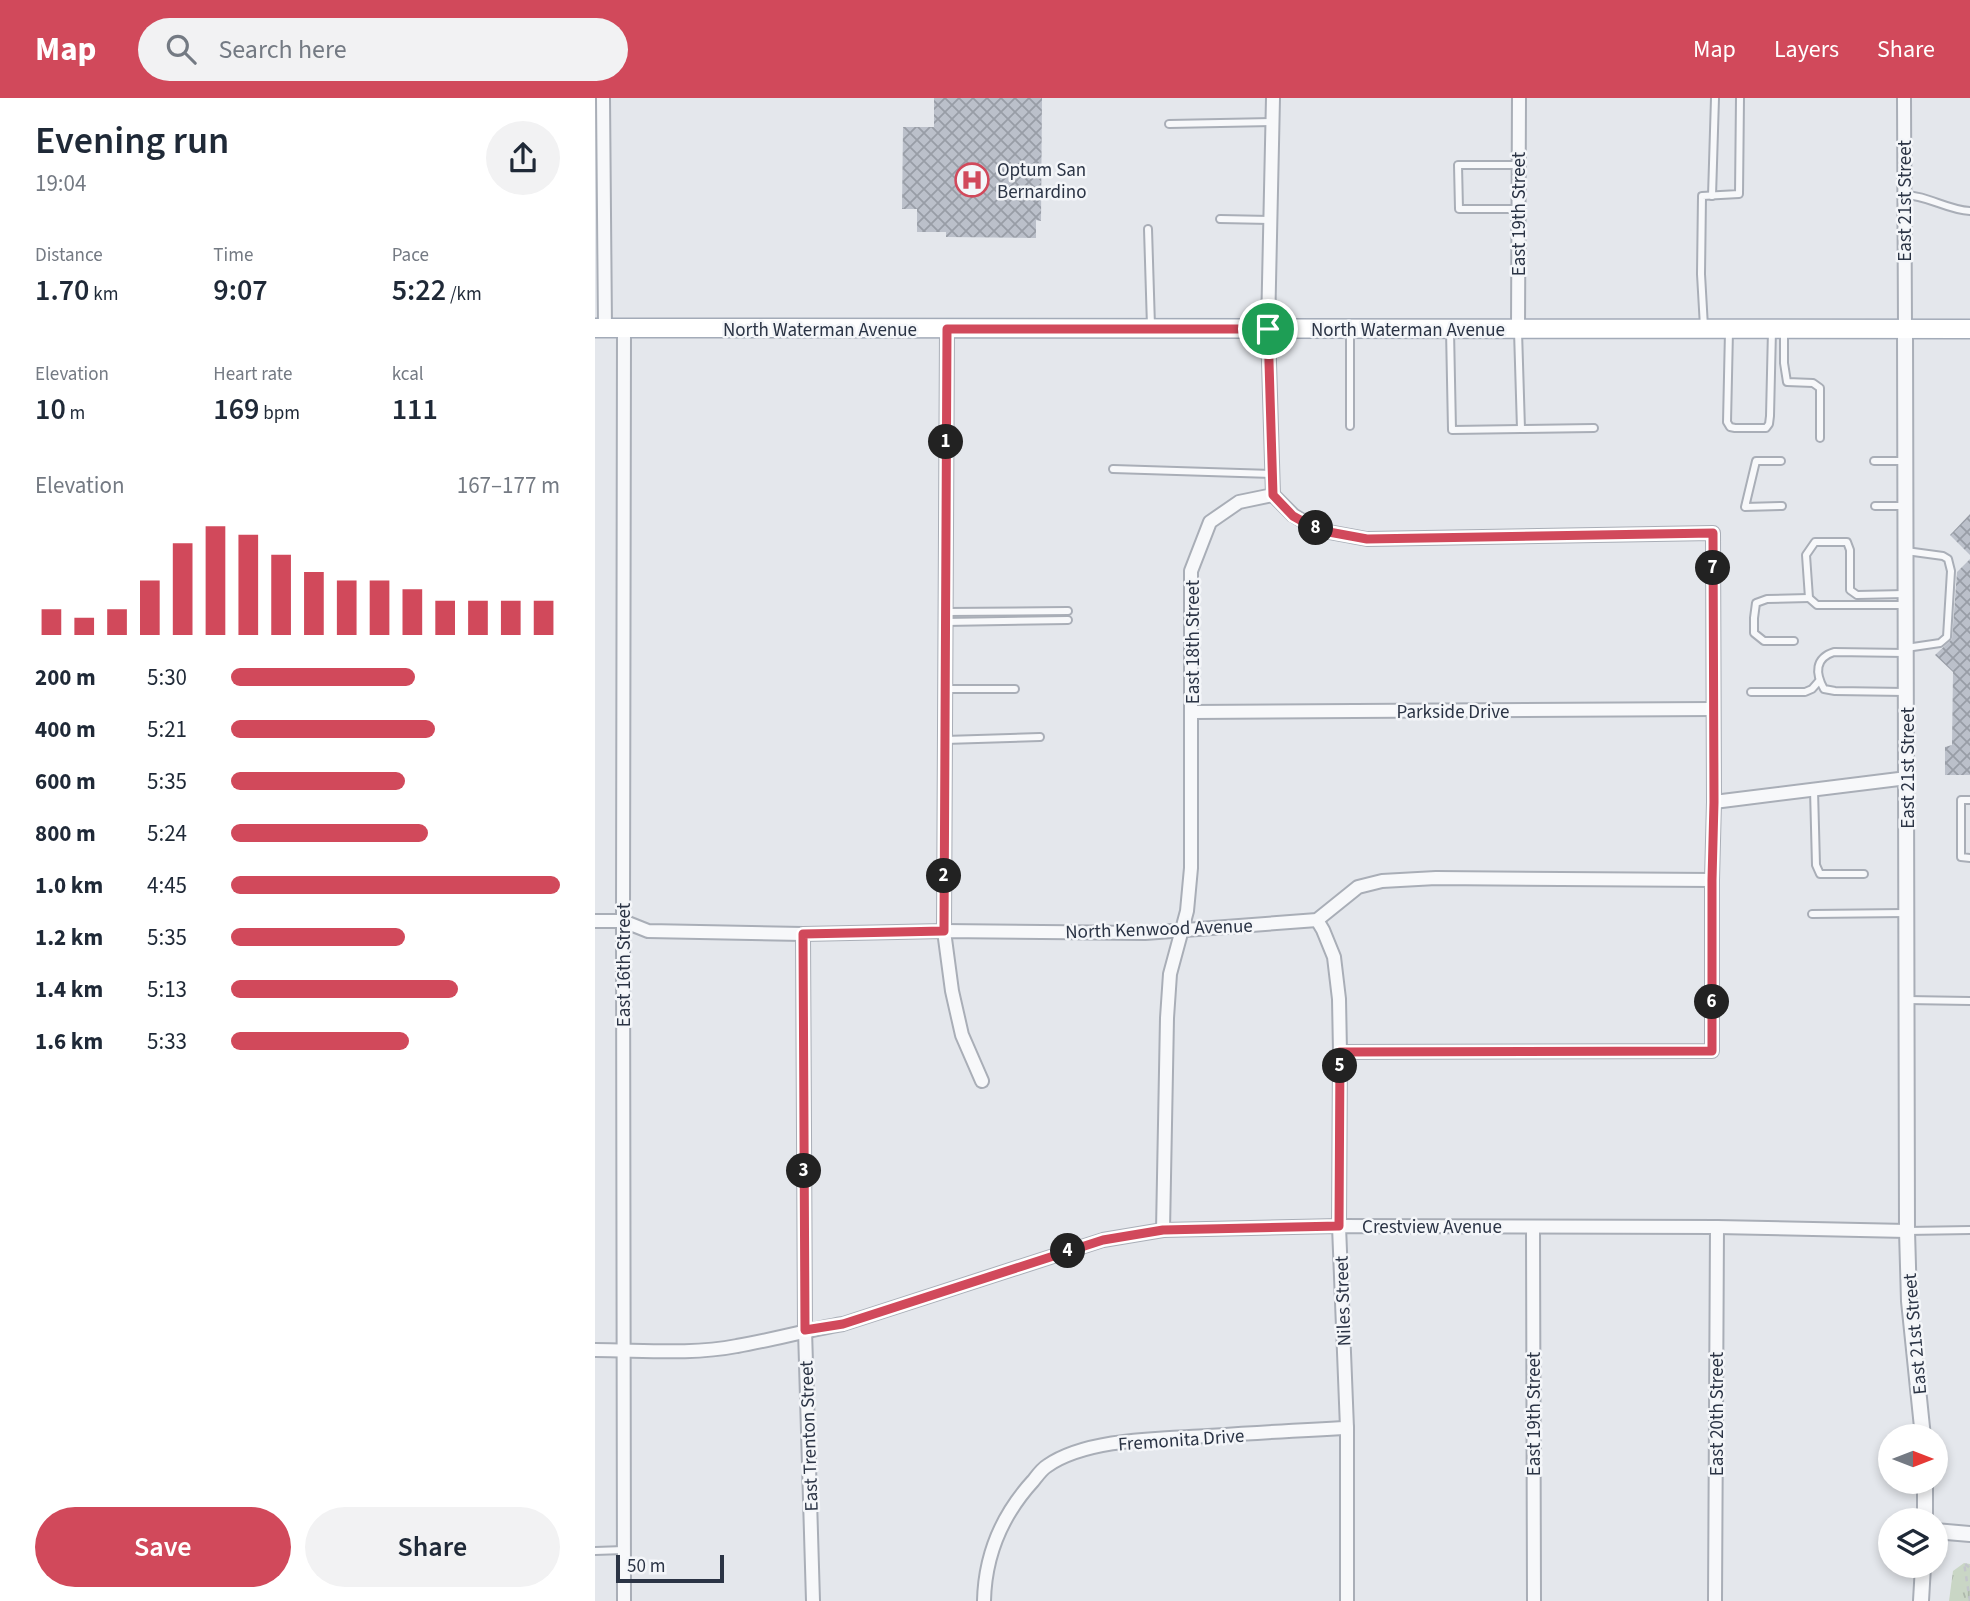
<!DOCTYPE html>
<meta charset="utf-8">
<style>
:root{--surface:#fff;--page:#f2f2f3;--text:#1f2937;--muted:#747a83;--accent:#d1495b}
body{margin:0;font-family:"Source Sans 3",sans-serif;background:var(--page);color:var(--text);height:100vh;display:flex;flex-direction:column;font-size:26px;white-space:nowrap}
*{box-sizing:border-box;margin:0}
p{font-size:23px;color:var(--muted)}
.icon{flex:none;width:38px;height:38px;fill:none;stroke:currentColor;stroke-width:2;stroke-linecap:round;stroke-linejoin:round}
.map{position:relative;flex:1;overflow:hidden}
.panel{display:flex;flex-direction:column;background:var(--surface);width:595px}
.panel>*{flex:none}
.needle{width:46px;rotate:90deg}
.tools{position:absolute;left:1283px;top:1326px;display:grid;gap:14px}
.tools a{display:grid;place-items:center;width:70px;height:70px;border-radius:50%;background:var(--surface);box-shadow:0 4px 10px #0003;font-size:35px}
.scale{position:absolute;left:21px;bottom:18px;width:108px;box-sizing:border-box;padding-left:7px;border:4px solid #2b3445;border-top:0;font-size:19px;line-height:24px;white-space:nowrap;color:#2b3445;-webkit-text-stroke:5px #f4f6f9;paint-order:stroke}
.pin{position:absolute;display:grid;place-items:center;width:60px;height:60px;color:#fff;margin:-30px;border:4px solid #fff;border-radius:50%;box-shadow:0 2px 7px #0007}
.km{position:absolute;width:35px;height:35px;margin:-18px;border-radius:50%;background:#222;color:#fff;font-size:19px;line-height:35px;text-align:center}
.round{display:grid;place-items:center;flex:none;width:74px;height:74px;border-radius:37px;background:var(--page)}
.summary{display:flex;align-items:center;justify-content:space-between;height:119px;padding:0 35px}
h1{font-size:38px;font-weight:600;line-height:52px}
.stats{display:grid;grid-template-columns:repeat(3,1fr);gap:10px;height:119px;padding:7px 35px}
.stats div{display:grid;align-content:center}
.stats b{font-size:30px;font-weight:600}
.stats small{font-size:19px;font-weight:400}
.stats p{font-size:19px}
.chart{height:196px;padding:14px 35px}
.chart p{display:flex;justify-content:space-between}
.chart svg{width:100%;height:126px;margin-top:7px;stroke:var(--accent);stroke-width:6}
.primary-button{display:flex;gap:14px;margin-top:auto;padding:14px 35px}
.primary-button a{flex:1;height:80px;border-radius:42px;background:var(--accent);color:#fff;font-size:28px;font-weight:600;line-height:80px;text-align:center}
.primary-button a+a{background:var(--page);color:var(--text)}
ul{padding:0 35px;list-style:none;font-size:23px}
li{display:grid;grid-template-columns:112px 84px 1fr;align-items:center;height:52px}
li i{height:18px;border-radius:9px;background:var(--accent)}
header{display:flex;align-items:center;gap:42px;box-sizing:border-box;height:98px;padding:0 35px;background:var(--accent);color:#fff}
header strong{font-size:33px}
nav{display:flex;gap:38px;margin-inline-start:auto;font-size:24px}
.search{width:490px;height:63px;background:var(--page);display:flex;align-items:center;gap:18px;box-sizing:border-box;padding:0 24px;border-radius:38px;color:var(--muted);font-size:26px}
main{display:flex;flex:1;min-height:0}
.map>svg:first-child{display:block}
</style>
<header>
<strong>Map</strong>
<div class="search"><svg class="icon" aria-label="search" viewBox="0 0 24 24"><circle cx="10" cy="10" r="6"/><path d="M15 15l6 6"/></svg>Search here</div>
<nav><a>Map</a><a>Layers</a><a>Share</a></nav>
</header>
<main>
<section class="panel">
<div class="summary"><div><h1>Evening run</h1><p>19:04</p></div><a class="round"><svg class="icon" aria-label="share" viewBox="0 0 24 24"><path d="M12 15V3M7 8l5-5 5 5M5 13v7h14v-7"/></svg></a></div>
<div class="stats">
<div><p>Distance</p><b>1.70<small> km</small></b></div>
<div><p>Time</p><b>9:07</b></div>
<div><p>Pace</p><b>5:22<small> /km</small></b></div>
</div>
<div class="stats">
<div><p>Elevation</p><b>10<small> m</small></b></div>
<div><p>Heart rate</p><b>169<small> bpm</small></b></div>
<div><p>kcal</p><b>111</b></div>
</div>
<div class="chart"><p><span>Elevation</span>167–177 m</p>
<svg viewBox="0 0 160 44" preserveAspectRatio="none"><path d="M5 44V35M15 44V38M25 44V35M35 44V25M45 44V12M55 44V6M65 44V9M75 44V16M85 44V22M95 44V25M105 44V25M115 44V28M125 44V32M135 44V32M145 44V32M155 44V32"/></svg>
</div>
<ul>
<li><b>200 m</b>5:30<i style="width:56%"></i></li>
<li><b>400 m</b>5:21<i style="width:62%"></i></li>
<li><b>600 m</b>5:35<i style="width:53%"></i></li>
<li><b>800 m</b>5:24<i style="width:60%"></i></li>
<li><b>1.0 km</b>4:45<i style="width:100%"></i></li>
<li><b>1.2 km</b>5:35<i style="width:53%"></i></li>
<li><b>1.4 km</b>5:13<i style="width:69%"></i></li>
<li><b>1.6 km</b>5:33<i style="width:54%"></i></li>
</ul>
<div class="primary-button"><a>Save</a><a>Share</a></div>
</section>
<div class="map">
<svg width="1375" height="1503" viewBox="0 0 1375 1503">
<defs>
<pattern id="park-tufts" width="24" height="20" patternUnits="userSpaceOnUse" patternTransform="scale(1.75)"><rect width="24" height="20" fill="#c9d6c5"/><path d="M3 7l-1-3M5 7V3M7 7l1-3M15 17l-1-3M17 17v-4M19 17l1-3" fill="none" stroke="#adb8ab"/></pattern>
<pattern id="building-cross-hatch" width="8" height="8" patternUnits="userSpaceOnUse" patternTransform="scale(1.75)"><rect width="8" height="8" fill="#bbc0ca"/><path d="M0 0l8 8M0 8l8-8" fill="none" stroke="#989da6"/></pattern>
</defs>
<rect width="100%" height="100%" fill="#e4e7ec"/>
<polygon fill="url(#park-tufts)" points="1369,1465 1375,1466 1375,1503 1354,1503 1358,1473"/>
<g fill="url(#building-cross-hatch)">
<polygon points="339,0 447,0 446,123 441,122 441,140 351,139 351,134 322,134 322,111 307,111 308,29 339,29"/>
<polygon points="1375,416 1375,457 1355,437"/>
<polygon points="1375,461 1375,677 1350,677 1350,649 1357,647 1358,574 1340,557 1357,541 1362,474"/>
</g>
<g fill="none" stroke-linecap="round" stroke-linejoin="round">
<defs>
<g id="service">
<polyline points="574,26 677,24"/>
<path d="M1309,97C1332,97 1352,112 1375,113"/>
<polyline points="1117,98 1120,0"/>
<polyline points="924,111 864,111 863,67 924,67"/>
<polyline points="625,121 675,122"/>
<polyline points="553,131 556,228"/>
<polyline points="1109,229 1106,176 1107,98 1144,96 1145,0"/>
<polyline points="855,232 857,332 926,331"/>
<polyline points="755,233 755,328"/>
<polyline points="923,233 926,331 999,330"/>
<polyline points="1134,233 1132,324 1135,329 1140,330 1171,330 1174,326 1175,318 1177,232"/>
<polyline points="1189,233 1189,265 1192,284 1218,285 1225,290 1225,340"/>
<polyline points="1186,363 1161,363 1150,409 1187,408"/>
<polyline points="1279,363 1308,363"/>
<polyline points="518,371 677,376"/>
<polyline points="1280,408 1309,408"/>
<polyline points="1311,453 1348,458 1353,461 1356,473 1352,539 1345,545 1311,550"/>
<polyline points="1309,507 1222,507 1214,500 1211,457 1220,444 1252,444 1255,452 1255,492 1262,497 1310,496"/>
<polyline points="350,514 473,513"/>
<polyline points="350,524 473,522"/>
<polyline points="1199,543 1169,543 1159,535 1159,520 1161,505 1172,501 1214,500"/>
<polyline points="350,591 420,591"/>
<polyline points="1156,594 1210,594 1217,591 1224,583"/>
<path d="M1310,594L1240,593L1229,591C1220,575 1220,560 1239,554L1310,555"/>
<polyline points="350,642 445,639"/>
<polyline points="1219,692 1221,767 1225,776 1269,776"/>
<polyline points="1375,702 1366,702 1366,759 1375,760"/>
<polyline points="1217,816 1310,815"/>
<polyline points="1312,902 1375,903"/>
<polyline points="1312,1133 1375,1132"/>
<polyline points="0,1453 29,1452"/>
</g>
<g id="minor">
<polyline points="8,0 10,230"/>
<polyline points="1309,0 1310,231"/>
<polyline points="352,231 349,833 357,893 367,937 387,983"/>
<polyline points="923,231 924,0"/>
<polyline points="678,397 698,417 723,432 772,441 1118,435 1119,704 1117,782 1117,953 745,954"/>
<polyline points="597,614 1118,611"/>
<polyline points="1119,704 1312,680"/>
<polyline points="722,822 728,832 739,859 744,901 745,954 744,1128 752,1330 752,1503"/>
<polyline points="0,823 28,823 53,833 208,836 349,833 550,835 722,822 763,789 787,783 841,780 1117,782"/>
<polyline points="208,836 210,1232 218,1503"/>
<polyline points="938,1129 939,1503"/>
<polyline points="568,1132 572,920 575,876 592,813 596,770 596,473 615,424 644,404 678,397 673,231 678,0"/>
<path d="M0,1252C46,1252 96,1257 142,1248C177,1242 212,1232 248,1226L508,1142L568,1132L744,1128L1122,1129L1312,1133"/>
<polyline points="29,1503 28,823 29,231"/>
<path d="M389,1503C390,1457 407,1417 438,1383C442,1378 447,1371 452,1368C492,1340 566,1341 613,1338C659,1335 705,1332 752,1330"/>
<polyline points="1120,1503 1122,1129"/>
</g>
<g id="tertiary">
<polyline points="1310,231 1312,1133 1314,1203 1328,1339"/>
<polyline points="1330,1423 1330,1384"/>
<polyline points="1340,1433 1375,1436"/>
<polyline points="1326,1503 1328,1468"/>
</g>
<polyline id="primary" points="0,230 1375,231"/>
</defs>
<use href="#service" stroke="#a9aeb7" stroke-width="10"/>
<use href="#minor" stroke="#a9aeb7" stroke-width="16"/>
<use href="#tertiary" stroke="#a9aeb7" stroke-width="18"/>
<use href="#primary" stroke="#a3abb8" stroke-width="21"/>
<polyline stroke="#c2c5cb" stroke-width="2.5" stroke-dasharray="5 5" stroke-linecap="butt" points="1375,1503 1369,1465 1375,1470"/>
<use href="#service" stroke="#f7f8fa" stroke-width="6"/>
<use href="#minor" stroke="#f7f8fa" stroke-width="12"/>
<use href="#tertiary" stroke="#f7f8fa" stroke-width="14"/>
<use href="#primary" stroke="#fff" stroke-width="18"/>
</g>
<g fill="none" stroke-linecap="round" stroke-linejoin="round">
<defs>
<polygon id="route" points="352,231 673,231 678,397 698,418 723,432 772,441 1118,435 1119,704 1117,782 1117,953 745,954 744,1128 568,1132 508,1142 248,1226 210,1232 208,836 349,833"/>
</defs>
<use href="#route" stroke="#fff" stroke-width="14"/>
<use href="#route" stroke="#d1495b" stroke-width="9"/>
</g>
<defs>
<symbol id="hospital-ring" viewBox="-11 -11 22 22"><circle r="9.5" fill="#f4f6f9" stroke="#d1495b" stroke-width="1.5"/><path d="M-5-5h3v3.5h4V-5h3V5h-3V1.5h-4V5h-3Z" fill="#d1495b"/></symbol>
</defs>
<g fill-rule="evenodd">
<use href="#hospital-ring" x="358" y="63" width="38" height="38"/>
</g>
<g text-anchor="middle" stroke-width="5" stroke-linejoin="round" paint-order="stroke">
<g font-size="19" fill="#2b3445" stroke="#f4f6f9" text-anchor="start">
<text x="402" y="78">Optum San<tspan x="402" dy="22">Bernardino</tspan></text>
</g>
<g font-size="19" fill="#2b3445" stroke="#f4f6f9">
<text transform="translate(1309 103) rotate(-90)" y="7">East 21st Street</text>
<text transform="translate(923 116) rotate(-90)" y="7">East 19th Street</text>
<text x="225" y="238">North Waterman Avenue</text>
<text x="813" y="238">North Waterman Avenue</text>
<text transform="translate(597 544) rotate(-90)" y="7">East 18th Street</text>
<text x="858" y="620">Parkside Drive</text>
<text transform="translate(1312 670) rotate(-90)" y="7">East 21st Street</text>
<text transform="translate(564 830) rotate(-2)" y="7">North Kenwood Avenue</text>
<text transform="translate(28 867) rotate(-90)" y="7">East 16th Street</text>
<text x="837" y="1135">Crestview Avenue</text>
<text transform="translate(747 1203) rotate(-92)" y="7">Niles Street</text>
<text transform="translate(1319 1236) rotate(-95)" y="7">East 21st Street</text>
<text transform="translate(938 1316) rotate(-90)" y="7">East 19th Street</text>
<text transform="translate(1121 1316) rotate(-90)" y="7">East 20th Street</text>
<text transform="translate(213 1338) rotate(-92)" y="7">East Trenton Street</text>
<text transform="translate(586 1341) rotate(-4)" y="7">Fremonita Drive</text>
</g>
</g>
</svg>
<div class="tools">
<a><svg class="needle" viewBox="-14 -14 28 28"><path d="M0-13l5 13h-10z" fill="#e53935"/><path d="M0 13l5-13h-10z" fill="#747a83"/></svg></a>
<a><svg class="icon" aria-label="layers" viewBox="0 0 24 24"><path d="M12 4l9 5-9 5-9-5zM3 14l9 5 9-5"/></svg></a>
</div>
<div class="scale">50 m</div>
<div class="pin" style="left:673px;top:231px;background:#1e9e55"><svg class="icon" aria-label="arrive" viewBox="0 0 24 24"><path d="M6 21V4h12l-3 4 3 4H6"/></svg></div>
<b class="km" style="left:351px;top:344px">1</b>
<b class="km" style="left:349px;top:778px">2</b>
<b class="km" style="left:209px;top:1073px">3</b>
<b class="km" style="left:473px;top:1153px">4</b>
<b class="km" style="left:745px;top:968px">5</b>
<b class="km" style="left:1117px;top:904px">6</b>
<b class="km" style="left:1118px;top:470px">7</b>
<b class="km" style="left:721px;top:430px">8</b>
</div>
</main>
